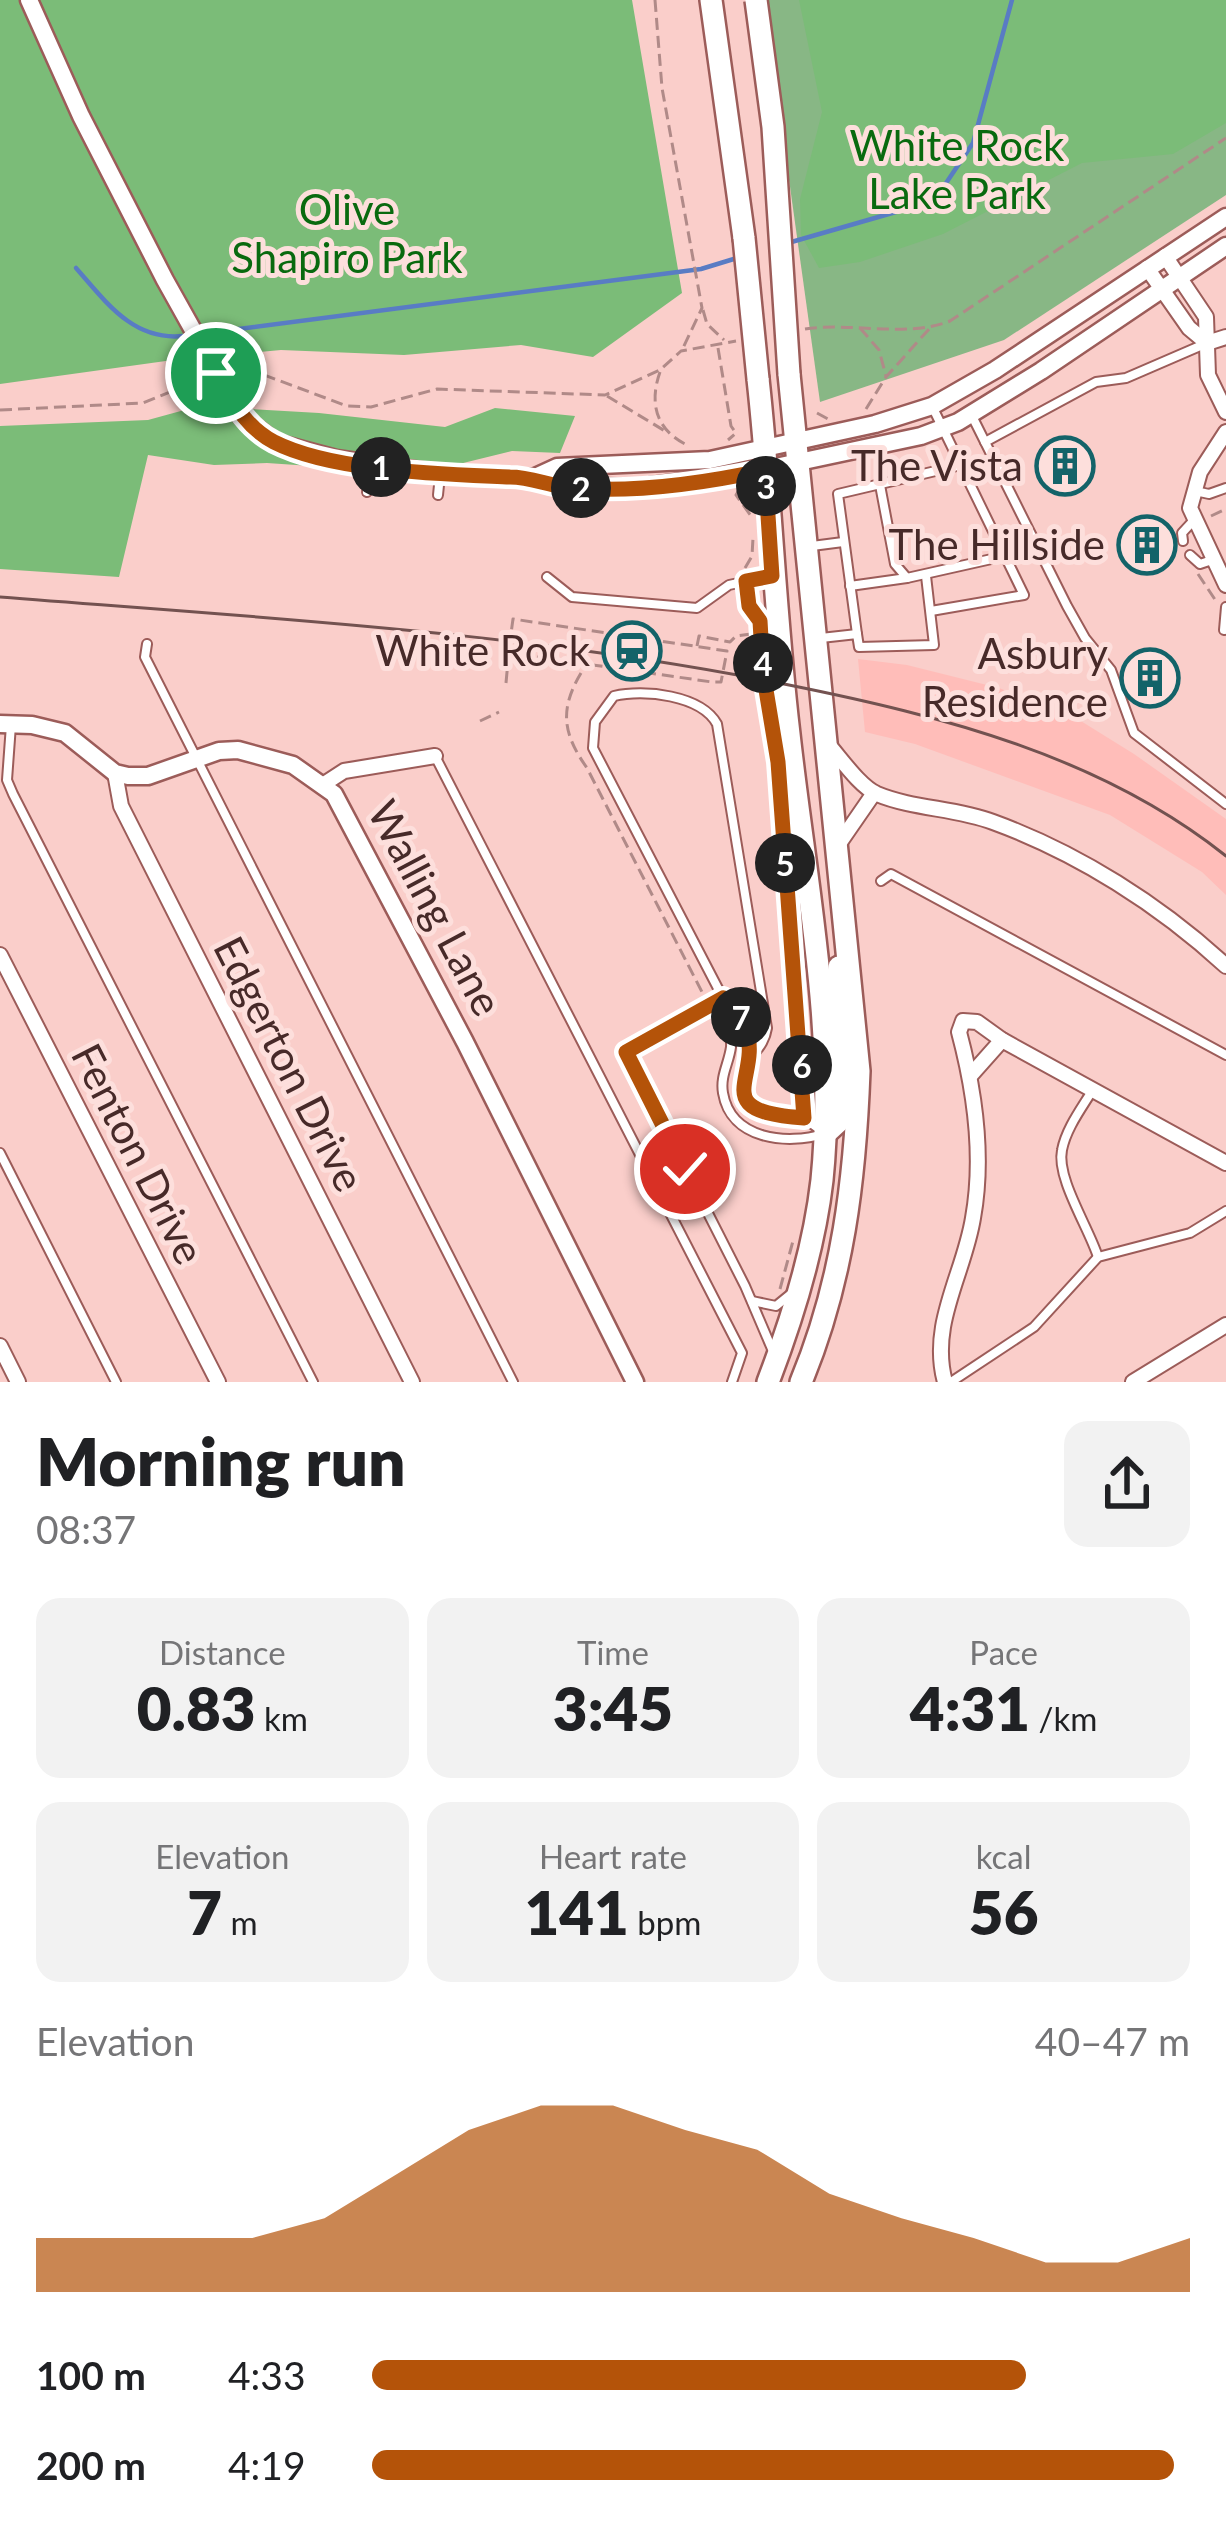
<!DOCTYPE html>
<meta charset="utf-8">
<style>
:root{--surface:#fff;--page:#f2f2f2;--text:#202124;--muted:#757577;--accent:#b45309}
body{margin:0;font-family:Lato,sans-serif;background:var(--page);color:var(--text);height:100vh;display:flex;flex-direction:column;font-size:45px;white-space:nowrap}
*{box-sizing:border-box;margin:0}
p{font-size:39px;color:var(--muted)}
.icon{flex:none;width:66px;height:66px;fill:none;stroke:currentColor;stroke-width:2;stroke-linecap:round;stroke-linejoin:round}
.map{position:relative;height:1382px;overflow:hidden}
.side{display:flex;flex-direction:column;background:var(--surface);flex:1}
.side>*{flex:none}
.pin{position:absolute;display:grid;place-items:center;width:102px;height:102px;color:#fff;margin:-51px;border:6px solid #fff;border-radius:50%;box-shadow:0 3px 12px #0007}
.km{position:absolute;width:60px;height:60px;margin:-30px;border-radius:50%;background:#222;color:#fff;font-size:33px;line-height:60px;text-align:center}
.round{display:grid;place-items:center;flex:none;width:126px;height:126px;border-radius:24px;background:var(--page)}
.headline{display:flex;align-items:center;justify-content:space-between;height:204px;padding:0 36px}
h1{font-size:66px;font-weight:800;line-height:90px}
.stats{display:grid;grid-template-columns:repeat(3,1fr);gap:18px;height:204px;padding:12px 36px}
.stats div{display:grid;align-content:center;border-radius:24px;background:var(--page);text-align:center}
.stats b{font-size:60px;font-weight:800}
.stats small{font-size:33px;font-weight:400}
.stats p{font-size:33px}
.chart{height:336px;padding:24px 36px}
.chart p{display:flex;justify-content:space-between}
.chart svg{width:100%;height:216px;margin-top:12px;fill:var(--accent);opacity:.7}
ul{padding:0 36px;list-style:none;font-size:39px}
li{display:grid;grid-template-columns:192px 144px 1fr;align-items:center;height:90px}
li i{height:30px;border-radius:15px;background:var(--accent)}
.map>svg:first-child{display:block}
</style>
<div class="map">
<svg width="1226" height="1382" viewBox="0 0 1226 1382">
<rect width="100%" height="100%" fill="#faceca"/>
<polygon fill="#ffbdb9" points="858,659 907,665 999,688 1076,718 1134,754 1226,819 1226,895 1202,872 1110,815 915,744 865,732"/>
<polygon fill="#88b785" points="764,0 1226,0 1226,195 1004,340 820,402"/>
<g fill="#7bbc78">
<polygon points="0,0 632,0 682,293 593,357 521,345 404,355 281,350 173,360 0,384"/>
<polygon points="799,0 1226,0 1226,123 1173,154 1082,163 943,234 860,262 819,268 801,235 800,199 822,112"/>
<polygon points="199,406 319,413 445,427 495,408 575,416 560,453 512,451 455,465 340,468 267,463 214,465 148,455 119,577 0,569 0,426 148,420"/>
</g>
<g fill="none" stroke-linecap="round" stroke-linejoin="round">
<g stroke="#597cc4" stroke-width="4.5">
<polyline points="788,243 934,201 973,143 1012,0"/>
<path d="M76,268C106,302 133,341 183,336"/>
<polyline points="208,333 701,269 737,258"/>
</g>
<defs>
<g id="service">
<polyline points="971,414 1067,606 1085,638 1111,670 1134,733 1226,804"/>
<polyline points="985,442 1096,382 1126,378 1207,343"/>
<polyline points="880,485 895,564 907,578 1005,556"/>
<polyline points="1195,491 1209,494 1226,488"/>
<polyline points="367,492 372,467"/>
<polyline points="438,495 440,475"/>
<polyline points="1183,541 1182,533 1194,520"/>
<polyline points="812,546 843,542"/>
<polyline points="1190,555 1200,564 1212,560"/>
<polyline points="547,577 572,597 697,608 729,585 771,576"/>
<polyline points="850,586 907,578"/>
<polyline points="931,611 1024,595 932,406"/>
<polyline points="1224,630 1226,607"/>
<polyline points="857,634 838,494 961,465"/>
<polyline points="821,638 857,634 859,647 934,645 926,576"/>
<polyline points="147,644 145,657 513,1382"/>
<polyline points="11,725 7,780 13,794 313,1382"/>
<polyline points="435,756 742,1353 732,1382"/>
<polyline points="881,881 891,874 1226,1055"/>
<polyline points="723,998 626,1052 745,1286 772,1349"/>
<path d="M723,1000C726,1014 732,1033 731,1047C729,1063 720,1076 723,1093C731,1140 787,1145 824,1134"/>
<path d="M746,1064V1027L723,998L593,748L595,722L614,696C644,689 701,695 717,724L767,1028C764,1048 750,1054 744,1071C729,1118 780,1111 803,1118C806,1119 816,1127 819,1129"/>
<path d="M1092,1091C1081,1109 1066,1129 1062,1150C1056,1178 1089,1228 1098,1257"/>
<polyline points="0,1153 116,1382"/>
<polyline points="752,1301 776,1306 792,1293"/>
<polyline points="951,1382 1034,1327 1098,1257 1190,1233 1226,1211"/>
</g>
<g id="minor">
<polyline points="1165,256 1206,317 1208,375 1226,412"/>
<polyline points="1147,268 1189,328 1207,343"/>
<polyline points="1207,343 1226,337"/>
<polyline points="1226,432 1200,472 1190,508 1226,585"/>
<path d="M826,742C840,757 859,786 877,794C913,809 956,808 993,822C1078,853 1160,905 1226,966"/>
<polyline points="115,773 121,806 412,1382"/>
<polyline points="324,784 344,771 435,756"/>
<polyline points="836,848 874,793"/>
<polyline points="0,955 218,1382"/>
<polyline points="970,1076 1002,1040"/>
<polyline points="0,1346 18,1382"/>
<path d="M945,1382C929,1324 964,1274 973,1218C984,1157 975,1092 959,1032L963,1021L977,1022L1002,1040L1226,1163"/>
<polyline points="1133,1382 1226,1325"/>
</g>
<g id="tertiary">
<polyline points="29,0 81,116 165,280 241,416 276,443 336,459 441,474 533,478 558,486 637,488 738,475 921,436 958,422 1041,371 1226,246"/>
<polyline points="533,478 557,467 710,460 875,424 932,406 995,370 1226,217"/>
<polyline points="0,724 32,725 65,733 115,773 128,776 148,776 219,751 238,750 293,765 334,794 465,1042 635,1382"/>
</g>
<g id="primary">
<polyline points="711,0 744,238"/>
<path d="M789,374L859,1071C855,1180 843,1281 801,1382"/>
<path d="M758,379C771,497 775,616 789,734C805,880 837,1032 822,1180C814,1250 793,1317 768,1382"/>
<polyline points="825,1134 838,1122 842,1106 836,997 839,967"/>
</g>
</defs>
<use href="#service" stroke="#9c5c59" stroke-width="12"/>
<use href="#minor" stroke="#9c5c59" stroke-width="18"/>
<use href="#tertiary" stroke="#9c5c59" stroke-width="21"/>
<use href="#primary" stroke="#9c5c59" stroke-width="26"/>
<g stroke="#b08a88" stroke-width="3" stroke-dasharray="12 6" stroke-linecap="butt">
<polyline points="655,0 662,88 702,308 682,350"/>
<polyline points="703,310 707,324 724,340"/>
<polyline points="860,328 879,350 886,376"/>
<path d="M805,329C850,322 908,338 950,321L1226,138"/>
<polyline points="718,348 731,426 736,433 728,440"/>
<polyline points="229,367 248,369 347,406 371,407 437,389 605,395 660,370 681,351 736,341"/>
<path d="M660,372C649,403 656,429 685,444"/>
<polyline points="607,396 665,431"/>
<polyline points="866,409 886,377 930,328"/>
<polyline points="0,410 143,403 204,378"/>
<polyline points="817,413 828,419"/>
<polyline points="739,490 736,495 751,516"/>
<polyline points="1211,516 1226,509"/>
<polyline points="745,568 752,556 753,538"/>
<polyline points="1198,574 1216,601"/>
<polyline points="747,590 749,606 759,618"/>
<polyline points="697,646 699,636 730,642 736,636 751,634"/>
<polyline points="763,658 764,678"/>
<path d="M581,673C559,710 563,734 587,768L702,992"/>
<path d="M506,683C508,661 510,640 513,619L727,651L721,682H712L509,653"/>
<polyline points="480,721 499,712"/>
<polyline points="783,836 804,1107"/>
<polyline points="780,1289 793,1241"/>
</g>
<use href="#service" stroke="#fff" stroke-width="8"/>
<use href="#minor" stroke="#fff" stroke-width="14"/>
<use href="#tertiary" stroke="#fff" stroke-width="16"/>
<use href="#primary" stroke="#fff" stroke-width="21"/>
<path stroke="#735250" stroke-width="3" d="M0,597C264,618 529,632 789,685C942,716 1101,756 1226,856"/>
<defs>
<g id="primary-bridge">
<polyline points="756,0 773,127 789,374"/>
<polyline points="744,238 758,379"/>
</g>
</defs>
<use href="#primary-bridge" stroke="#9c5c59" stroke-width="26" stroke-linecap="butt"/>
<use href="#primary-bridge" stroke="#fff" stroke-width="21"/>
</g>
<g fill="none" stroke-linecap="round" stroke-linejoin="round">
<defs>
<path id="route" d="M216,373C232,400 245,427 274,442C333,472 444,474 510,477C529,477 545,484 564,487C630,494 700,484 765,470L772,576L746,581L749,606L760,621L763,672L778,762L804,1118C704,1111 763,1079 746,1028C742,1016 732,1007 723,998L626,1052L685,1169"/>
</defs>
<use href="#route" stroke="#fff" stroke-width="24"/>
<use href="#route" stroke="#b45309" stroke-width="15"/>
</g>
<defs>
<symbol id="building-ring" viewBox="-11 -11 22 22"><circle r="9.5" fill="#fddfdc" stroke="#136369" stroke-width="1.5"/><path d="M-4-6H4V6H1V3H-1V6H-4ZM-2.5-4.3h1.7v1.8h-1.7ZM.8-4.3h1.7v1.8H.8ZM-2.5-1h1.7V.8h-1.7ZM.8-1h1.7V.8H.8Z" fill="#136369"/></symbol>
<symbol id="station-ring" viewBox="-11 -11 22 22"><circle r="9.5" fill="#fddfdc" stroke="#136369" stroke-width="1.5"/><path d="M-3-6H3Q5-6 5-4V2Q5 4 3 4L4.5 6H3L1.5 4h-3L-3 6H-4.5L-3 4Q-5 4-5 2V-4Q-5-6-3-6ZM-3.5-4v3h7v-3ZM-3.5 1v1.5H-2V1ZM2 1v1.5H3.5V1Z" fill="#136369"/></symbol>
</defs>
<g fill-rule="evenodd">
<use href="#building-ring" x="1032" y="433" width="66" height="66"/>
<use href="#building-ring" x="1114" y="512" width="66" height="66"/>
<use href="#station-ring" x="599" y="618" width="66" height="66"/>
<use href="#building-ring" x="1117" y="645" width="66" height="66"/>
</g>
<g text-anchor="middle" stroke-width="10" stroke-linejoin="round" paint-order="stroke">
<g font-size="42" fill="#096a0f" stroke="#fddfdc">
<text x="957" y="161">White Rock<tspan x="957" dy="48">Lake Park</tspan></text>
<text x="347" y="225">Olive<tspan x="347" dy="48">Shapiro Park</tspan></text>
</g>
<g font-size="42" fill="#472a29" stroke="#fddfdc" text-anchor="end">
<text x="1023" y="481">The Vista</text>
<text x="1105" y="560">The Hillside</text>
<text x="590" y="666">White Rock</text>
<text x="1108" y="669">Asbury<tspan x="1108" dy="48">Residence</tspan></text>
</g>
<g font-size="42" fill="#472a29" stroke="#fddfdc">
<text transform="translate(435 908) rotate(62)" y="15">Walling Lane</text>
<text transform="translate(289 1064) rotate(63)" y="15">Edgerton Drive</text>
<text transform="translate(138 1154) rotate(63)" y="15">Fenton Drive</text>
</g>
</g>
</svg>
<div class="pin" style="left:216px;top:373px;background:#1e9e55"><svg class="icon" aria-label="arrive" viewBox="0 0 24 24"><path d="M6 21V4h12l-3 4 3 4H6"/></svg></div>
<div class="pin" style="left:685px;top:1169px;background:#d93025"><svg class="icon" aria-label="check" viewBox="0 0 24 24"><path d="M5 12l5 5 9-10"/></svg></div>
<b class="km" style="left:381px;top:467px">1</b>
<b class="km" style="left:581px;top:488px">2</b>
<b class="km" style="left:766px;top:486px">3</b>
<b class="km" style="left:763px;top:663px">4</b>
<b class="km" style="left:785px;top:863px">5</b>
<b class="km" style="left:802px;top:1065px">6</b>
<b class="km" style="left:741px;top:1017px">7</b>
</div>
<section class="side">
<div class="headline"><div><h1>Morning run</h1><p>08:37</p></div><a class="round"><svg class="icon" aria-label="share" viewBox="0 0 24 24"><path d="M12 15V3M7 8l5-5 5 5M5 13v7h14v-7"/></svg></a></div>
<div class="stats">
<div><p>Distance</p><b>0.83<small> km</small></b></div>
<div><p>Time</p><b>3:45</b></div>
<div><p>Pace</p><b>4:31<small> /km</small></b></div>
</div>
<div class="stats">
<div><p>Elevation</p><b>7<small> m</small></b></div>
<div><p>Heart rate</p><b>141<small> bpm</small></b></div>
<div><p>kcal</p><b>56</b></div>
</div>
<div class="chart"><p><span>Elevation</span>40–47 m</p>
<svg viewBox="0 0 160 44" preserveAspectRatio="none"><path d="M0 44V33L10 33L20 33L30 33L40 29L50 20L60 11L70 6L80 6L90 11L100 15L110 24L120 29L130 33L140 38L150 38L160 33V44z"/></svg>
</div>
<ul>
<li><b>100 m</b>4:33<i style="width:80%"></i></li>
<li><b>200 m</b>4:19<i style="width:98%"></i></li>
</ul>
</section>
